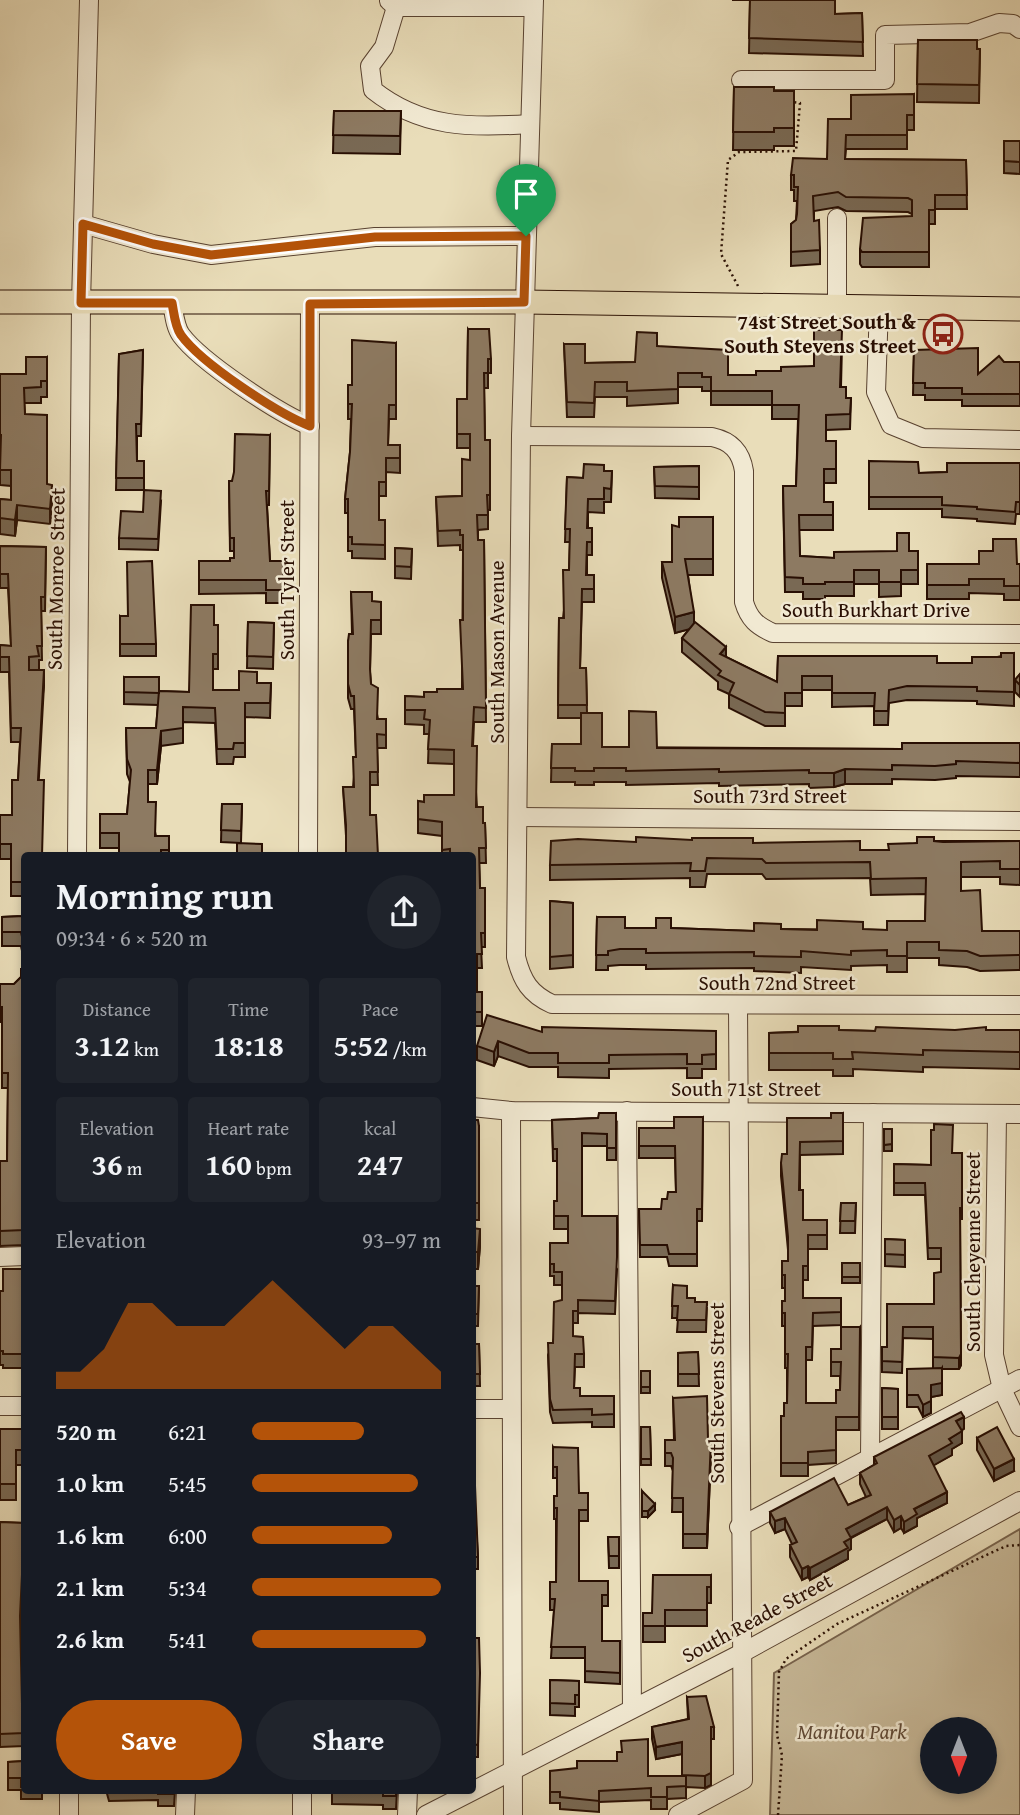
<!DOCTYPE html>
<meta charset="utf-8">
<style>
:root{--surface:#171b24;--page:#20242c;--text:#f1f3f6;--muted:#9ea1a6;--accent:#b45309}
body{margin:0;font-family:"Gentium Book Plus",serif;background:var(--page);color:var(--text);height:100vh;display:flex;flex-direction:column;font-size:26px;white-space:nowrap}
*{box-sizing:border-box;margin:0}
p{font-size:23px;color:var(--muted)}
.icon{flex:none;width:38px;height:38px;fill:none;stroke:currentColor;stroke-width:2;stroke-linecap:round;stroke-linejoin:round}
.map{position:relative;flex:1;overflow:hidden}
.details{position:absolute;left:21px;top:852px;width:455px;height:942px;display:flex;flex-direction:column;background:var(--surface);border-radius:7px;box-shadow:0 4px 10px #0003}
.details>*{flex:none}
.needle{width:46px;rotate:180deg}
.controls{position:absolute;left:920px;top:1717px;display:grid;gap:14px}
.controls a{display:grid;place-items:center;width:77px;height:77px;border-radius:50%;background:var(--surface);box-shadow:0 4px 10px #0003;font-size:35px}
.pin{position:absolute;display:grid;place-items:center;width:60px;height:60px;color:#fff;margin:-72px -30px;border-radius:50% 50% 50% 0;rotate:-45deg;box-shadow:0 0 7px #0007}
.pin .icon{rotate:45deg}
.round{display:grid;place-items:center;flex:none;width:74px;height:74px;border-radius:37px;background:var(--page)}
.overview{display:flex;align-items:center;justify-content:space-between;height:119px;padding:0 35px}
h1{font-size:38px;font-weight:700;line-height:52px}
.stats{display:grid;grid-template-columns:repeat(3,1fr);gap:10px;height:119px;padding:7px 35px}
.stats div{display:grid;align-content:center;border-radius:7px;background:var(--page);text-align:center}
.stats b{font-size:30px;font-weight:700}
.stats small{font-size:19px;font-weight:400}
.stats p{font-size:19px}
.chart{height:196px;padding:14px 35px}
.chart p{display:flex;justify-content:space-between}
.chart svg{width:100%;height:126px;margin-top:7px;fill:var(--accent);opacity:.7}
.action{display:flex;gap:14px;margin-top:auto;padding:14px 35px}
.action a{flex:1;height:80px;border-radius:42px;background:var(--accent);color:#fff;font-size:28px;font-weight:700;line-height:80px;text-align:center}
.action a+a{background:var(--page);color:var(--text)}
ul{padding:0 35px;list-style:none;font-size:23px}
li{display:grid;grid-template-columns:112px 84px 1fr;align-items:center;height:52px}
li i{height:18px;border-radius:9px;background:var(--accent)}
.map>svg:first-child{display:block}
</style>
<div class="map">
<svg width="1020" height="1815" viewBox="0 0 1020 1815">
<rect width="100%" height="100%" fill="#e9ddb9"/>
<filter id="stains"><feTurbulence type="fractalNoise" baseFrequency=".00286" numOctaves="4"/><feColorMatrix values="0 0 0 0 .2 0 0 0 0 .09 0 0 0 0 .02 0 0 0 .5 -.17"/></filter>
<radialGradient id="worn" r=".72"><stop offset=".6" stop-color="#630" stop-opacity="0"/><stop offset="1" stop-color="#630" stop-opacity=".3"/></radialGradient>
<path fill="#c8ba9a" stroke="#78644e" stroke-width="2" fill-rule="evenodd" d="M1020,1529V1815H770L774,1673ZM933,1729H985V1782H933Z"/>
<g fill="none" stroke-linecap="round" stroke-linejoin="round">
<defs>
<g id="minor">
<path d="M534,0L521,436L516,957C522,981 530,994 552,1004L1020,1005"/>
<polyline points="389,1 396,7 533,7"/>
<path d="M396,7L384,47L370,66L373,90C421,128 470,128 529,124"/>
<polyline points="741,80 885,80 885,35 970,33 999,23 1013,24 1020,29"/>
<polyline points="837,218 837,307"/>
<polyline points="83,224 153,244 211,255 375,237 526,236"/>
<path d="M172,303C174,313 175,327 181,335C201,362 278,413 310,426"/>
<polyline points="879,307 876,392 891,425 923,438 1020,440"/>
<path d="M521,436L712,437C731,441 741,451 744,471V602C749,619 757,626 773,633L1020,634"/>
<polyline points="519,817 1020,821"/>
<polyline points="77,856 81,303 89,0"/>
<polyline points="308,856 310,304"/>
<polyline points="472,1107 511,1111 1020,1114"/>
<polyline points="511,1111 513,1815"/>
<polyline points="627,1111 632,1709"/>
<polyline points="997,1114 994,1355 1002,1389 1020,1427"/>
<polyline points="0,1257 24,1256"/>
<polyline points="0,1406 24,1406"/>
<polyline points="472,1409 510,1409"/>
<polyline points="870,1458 873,1113"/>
<polyline points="739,1527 1020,1379"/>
<polyline points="302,1790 302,1815"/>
<polyline points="69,1815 69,1790"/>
<polyline points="185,1815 186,1790"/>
<polyline points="407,1815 408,1790"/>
<polyline points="426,1815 740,1654 1020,1501"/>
<polyline points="678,1815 743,1780 738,1006"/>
</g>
<polyline id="major" points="0,302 524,302 1020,309"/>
</defs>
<use href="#minor" stroke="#594230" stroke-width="20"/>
<use href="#major" stroke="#290f03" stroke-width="25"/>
<g stroke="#290f03" stroke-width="2.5" stroke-dasharray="2 3.5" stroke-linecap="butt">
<polyline points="738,286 721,254 728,160 739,152 796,151 800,103 792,102"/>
<polyline points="778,1815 782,1755 777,1735 779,1672 786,1659 837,1624 1006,1546 1020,1545"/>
</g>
<use href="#minor" stroke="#f1e9d2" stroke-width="18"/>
<use href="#major" stroke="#e9ddb9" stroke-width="23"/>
</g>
<g fill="#796954" stroke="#290f03" stroke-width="2">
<polygon points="732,0 835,0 835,14 862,13 863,56 749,53 750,0"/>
<polygon points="918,40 980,49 979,103 917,102"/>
<polygon points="734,87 774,91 794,91 794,146 774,146 774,150 733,150"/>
<polygon points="914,94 914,130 907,130 907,149 846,149 845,159 966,160 967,209 935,209 935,224 929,224 929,267 862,267 860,264 860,249 912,216 912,214 908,212 846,211 838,207 814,211 814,221 820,250 820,264 791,266 791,224 796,220 797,201 794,201 794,190 791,190 791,175 827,159 851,119"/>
<polygon points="334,111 401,111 400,154 333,153"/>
<polygon points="1004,141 1020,141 1020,174 1004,173"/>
<polygon points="468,329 491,359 491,373 488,373 488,388 484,388 485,440 490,440 490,510 488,510 488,529 478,530 478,540 484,540 486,722 474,722 473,746 477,807 483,823 485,823 486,863 479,863 480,888 485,888 485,947 481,947 482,968 477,968 477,992 482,992 482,1026 472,1026 472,856 442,856 442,836 418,833 418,801 424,802 454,795 454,764 428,763 429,734 424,734 424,725 405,724 405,696 424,697 437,692 462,689 463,550 460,550 460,545 438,546 436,497 462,496 470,460 470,448 457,448 457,399 467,399"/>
<polygon points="396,343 396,419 389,419 388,445 400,445 400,473 386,472 386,496 379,496 379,520 385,520 385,559 352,558 352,551 348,551 348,513 345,513 345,499 350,452 351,419 348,419 348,385 352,385"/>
<polygon points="564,344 585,363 635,362 657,346 728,375 756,375 814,366 842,345 841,387 846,398 851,398 850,429 826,430 826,441 836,441 836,483 824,483 824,502 833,502 833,530 799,530 800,556 834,558 918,551 918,584 901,584 901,596 879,597 879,584 854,584 854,596 825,596 825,599 803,599 803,592 785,592 783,486 796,486 798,419 772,419 772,405 711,405 711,391 702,391 702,387 678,387 678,403 627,406 627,397 595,397 594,417 567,417"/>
<polygon points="143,350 141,436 137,436 137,461 144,461 144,490 116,490 119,354"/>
<polygon points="914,350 978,374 1004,362 1020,362 1020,406 962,406 962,400 925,400 925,395 913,395"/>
<polygon points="47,357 47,397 41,397 41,403 24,403 25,414 52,501 50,524 17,520 15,536 0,534 0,499 11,500 11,486 0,485 0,374 26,374"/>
<polygon points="270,435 269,505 267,505 270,561 283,561 283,603 266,603 266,593 199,594 199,561 230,561 234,558 234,551 230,551 229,481 232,481"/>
<polygon points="869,461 919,473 947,472 1020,463 1020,514 1016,514 1015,524 977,521 977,519 942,517 942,509 869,509"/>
<polygon points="699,466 699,499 655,498 654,467"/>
<polygon points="604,471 612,471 611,502 604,502 604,513 588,512 588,528 592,528 592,555 587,555 587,575 594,575 594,602 582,602 580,668 586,668 587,713 602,747 902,749 1020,743 1020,777 956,776 956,778 935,780 892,779 892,784 845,784 834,787 809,788 809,784 719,786 719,783 626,785 626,782 594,782 594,785 575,785 575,782 551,782 552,744 581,744 581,718 558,718 559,618 563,618 569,570 570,542 565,542 567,477 583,478"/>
<polygon points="161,501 158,550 119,549 119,538 143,512"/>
<polygon points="713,517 713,575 688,575 694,623 726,657 777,682 778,656 937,663 972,663 1014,653 1014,706 977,704 977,701 907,700 889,703 888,725 874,725 874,706 832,707 832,690 802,690 802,706 785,706 785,726 765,726 729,708 729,694 718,689 718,682 682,652 682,638 689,629 675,633 662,578 662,562 672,562 679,527"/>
<polygon points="0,546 46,547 45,611 41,611 42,660 39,660 39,670 44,685 24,856 24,960 21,946 2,946 2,917 23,916 23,896 11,896 11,859 0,859 0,815 12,815 18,780 20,742 11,742 9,672 0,672 0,645 11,646 8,588 0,588"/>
<polygon points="395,548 412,549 411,579 395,578"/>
<polygon points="993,551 1017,564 1020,564 1020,600 1004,600 1004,594 969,593 969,599 927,599 927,564 979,564"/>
<polygon points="351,592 372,601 381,615 381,634 371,634 370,672 371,684 378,719 386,719 386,748 377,748 378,785 370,785 346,836 343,787 353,787 356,757 354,709 351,709 348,698 348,641 352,634"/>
<polygon points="120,616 156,644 156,656 120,656"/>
<polygon points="248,622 274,623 273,669 247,668"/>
<polygon points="214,625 218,625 218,669 213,669 213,690 239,690 257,683 271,683 270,718 245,717 245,757 234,757 233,764 217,764 215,723 183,722 183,743 161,746 157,784 148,784 148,802 156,836 169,836 169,856 119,856 119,848 100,848 100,814 127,814 130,782 127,774 126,728 156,728 158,705 124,704 124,677 159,691 189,692"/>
<polygon points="1020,674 1020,697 1015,692 1015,680"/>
<polygon points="222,804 242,804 241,843 221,842"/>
<polygon points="934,841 1020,841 1020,885 1000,884 1000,877 961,877 961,891 982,931 1020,931 1020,970 980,971 967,967 939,965 939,958 907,958 907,972 887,972 887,965 851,966 851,970 801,967 801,973 754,971 754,968 646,969 646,965 620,965 608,966 608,970 596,970 597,917 625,928 671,928 754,931 781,929 887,930 925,921 926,894 871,895 870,878 766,879 762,874 707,874 705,887 690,887 690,878 550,880 550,865 636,842 753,843 860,850 889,850 917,843"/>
<polygon points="550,901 573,903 573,967 550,969"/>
<polygon points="24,969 24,1245 0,1246 0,1161 7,1161 8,1088 2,1088 2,1022 0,1022 0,984 14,984 21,977"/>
<polygon points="839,1030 875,1031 1020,1030 1020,1069 923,1067 923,1072 853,1069 853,1076 833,1076 833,1070 769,1070 769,1033"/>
<polygon points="716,1031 716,1069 702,1069 702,1078 687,1078 687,1068 609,1069 609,1078 558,1077 558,1067 529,1067 498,1056 494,1066 477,1060 477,1046 542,1032"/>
<polygon points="616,1113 616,1160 607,1160 607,1146 582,1146 582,1216 617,1269 615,1314 578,1313 578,1323 573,1323 573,1336 584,1354 584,1367 575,1367 574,1388 580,1396 614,1396 614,1427 592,1427 592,1422 553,1423 550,1412 548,1355 553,1343 562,1300 562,1285 554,1285 554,1276 550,1276 550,1243 568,1243 568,1229 554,1229 554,1201 557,1201 557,1161 553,1161 552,1120 598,1118"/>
<polygon points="843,1113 843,1154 800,1155 800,1190 803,1220 827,1220 827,1249 808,1249 808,1280 803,1280 803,1298 841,1298 841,1325 813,1326 812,1360 806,1360 806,1403 836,1403 840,1390 840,1376 831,1376 831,1349 841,1349 860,1327 859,1430 836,1430 836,1463 808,1465 808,1476 781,1476 781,1416 784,1416 787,1403 787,1368 785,1368 785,1326 782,1326 782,1301 785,1301 785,1288 782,1288 782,1261 788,1261 788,1250 781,1176 781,1163 787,1154 787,1118 831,1118"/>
<polygon points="703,1117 702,1221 697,1221 697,1266 669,1266 667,1257 640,1257 639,1209 661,1209 667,1199 676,1192 675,1158 639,1158 639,1128 674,1128"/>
<polygon points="472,1120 479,1126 479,1220 472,1220"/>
<rect x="884" y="1129" width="8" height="22"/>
<polygon points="953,1153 962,1153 962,1219 960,1219 961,1365 959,1369 942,1369 942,1395 931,1397 931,1413 923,1417 918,1407 907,1407 907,1369 933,1369 933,1339 903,1338 902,1373 882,1372 882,1347 887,1347 887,1304 934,1304 941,1272 941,1259 928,1259 925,1195 894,1195 894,1164 931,1165"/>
<polygon points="841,1203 856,1203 855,1233 840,1233"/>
<polygon points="472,1228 480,1246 478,1269 472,1269"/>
<polygon points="885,1239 905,1240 905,1267 885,1266"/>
<rect x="842" y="1263" width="18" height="20"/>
<polygon points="24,1269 24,1368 3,1368 3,1365 0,1365 0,1291 3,1291"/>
<polygon points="673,1285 687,1298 695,1302 707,1302 706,1332 677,1332 678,1318 672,1318"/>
<polygon points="472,1286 479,1286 478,1326 472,1326"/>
<polygon points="472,1344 479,1344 480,1386 472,1386"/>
<polygon points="698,1352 699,1386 678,1386 678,1353"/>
<rect x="641" y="1371" width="9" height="22"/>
<polygon points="882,1388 898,1389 898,1429 882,1429"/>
<polygon points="673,1398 708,1439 711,1453 707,1548 683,1548 683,1512 672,1512 673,1471 671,1466 665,1466 665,1440 674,1440"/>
<polygon points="641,1427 650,1427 651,1465 641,1465"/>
<polygon points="0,1429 24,1429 24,1465 16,1465 16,1500 0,1500"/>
<polygon points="964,1429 961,1430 962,1443 952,1449 952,1455 933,1465 947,1503 917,1518 917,1526 904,1533 901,1528 894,1532 887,1519 851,1538 851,1549 848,1551 848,1559 810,1580 808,1577 802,1580 790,1557 790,1545 792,1544 785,1529 775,1533 770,1523 770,1512 848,1505 866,1497 860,1484 860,1473 874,1465 874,1457"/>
<polygon points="977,1438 1014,1471 994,1481 977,1450"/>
<polygon points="553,1447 588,1510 588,1521 579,1521 579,1581 608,1581 608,1606 602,1606 602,1641 620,1641 620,1684 585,1682 585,1658 551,1658 554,1610 550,1610 550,1582 556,1582 556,1519 554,1519 554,1496 557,1496 557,1478 553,1478"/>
<polygon points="472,1462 478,1557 478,1569 472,1569"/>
<polygon points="642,1491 655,1510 648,1517 642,1517"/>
<polygon points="0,1522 24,1523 24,1567 23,1568 20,1626 22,1704 24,1704 24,1746 0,1747"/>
<polygon points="608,1537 619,1537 619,1568 609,1568"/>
<polygon points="711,1575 711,1603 707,1603 707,1626 665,1626 665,1642 643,1642 643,1613 652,1613"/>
<polygon points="472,1587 475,1638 479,1638 478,1757 472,1757"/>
<polygon points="550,1680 579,1681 579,1707 575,1707 575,1716 550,1715"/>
<polygon points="687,1697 714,1727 714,1739 711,1739 711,1785 705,1788 686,1787 686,1798 667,1799 667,1809 651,1809 651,1800 599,1802 599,1812 560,1809 560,1803 550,1803 550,1771 648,1776 682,1776 682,1754 656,1759 652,1739 652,1727 688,1719"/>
<polygon points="24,1761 24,1790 42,1790 42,1799 21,1799 21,1790 8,1790 8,1762"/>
<polygon points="106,1790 175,1790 174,1806 158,1806 158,1800 109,1801"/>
<polygon points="332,1790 397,1790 396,1809 383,1809 383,1805 332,1804"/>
</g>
<g fill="#635545" stroke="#290f03" stroke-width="2">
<polygon points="52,485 52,501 50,524 50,509"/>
<polygon points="17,505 17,520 15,536 15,520"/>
<polygon points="694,612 694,628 675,633 675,617"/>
<polygon points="726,647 726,661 720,654"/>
<polygon points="44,670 44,685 38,794 38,780"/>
<polygon points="161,731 161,746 157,784 157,770"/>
<polygon points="845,769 845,784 834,787 834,773"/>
<polygon points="498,1041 498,1056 494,1066 494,1052"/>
<polygon points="480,1229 480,1246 478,1269 478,1252"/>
<polygon points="961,1354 961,1365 959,1369 959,1358"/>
<polygon points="942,1368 942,1395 931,1397 931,1413 923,1417 923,1405 931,1385"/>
<polygon points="964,1417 964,1429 956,1433 956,1421"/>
<polygon points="962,1431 962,1443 952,1449 952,1455 929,1468 929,1456 949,1439"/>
<polygon points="711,1439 711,1453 707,1548 707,1534"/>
<polygon points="1014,1459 1014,1471 994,1481 994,1469"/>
<polygon points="947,1492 947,1503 917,1518 917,1526 904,1533 904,1522 914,1509"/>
<polygon points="655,1504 655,1510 648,1517 648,1511"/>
<polygon points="887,1507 887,1519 846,1540 846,1529"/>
<polygon points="901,1516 901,1528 894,1532 894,1520"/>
<polygon points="785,1518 785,1529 775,1533 775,1521"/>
<polygon points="851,1538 851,1549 848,1551 848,1559 810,1580 810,1568 844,1542"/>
<polygon points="808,1566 808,1577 802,1580 802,1569"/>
<polygon points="711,1727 711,1785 705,1788 705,1776"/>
<polygon points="682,1742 682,1754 656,1759 656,1747"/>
</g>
<g fill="#8d7a62" stroke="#290f03" stroke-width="2">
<polygon points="750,0 835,0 835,14 862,13 863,42 749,38"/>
<polygon points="918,40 977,40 977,49 980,49 979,85 917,84"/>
<polygon points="734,87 774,87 774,91 794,91 794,128 774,128 774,132 733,132"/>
<polygon points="914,94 914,115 907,115 907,135 846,135 845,159 966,160 967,195 935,195 935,210 929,210 929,252 862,252 860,249 863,218 912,216 912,200 908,198 846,197 838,192 813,196 814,221 819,220 820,250 791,252 791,224 796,220 797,214 798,187 794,187 794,175 791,175 793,158 827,159 828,119 851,119 851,95"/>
<polygon points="334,111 401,111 400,136 333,135"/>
<polygon points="1004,141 1020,141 1020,162 1004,161"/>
<polygon points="468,329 489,329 491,359 488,359 488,373 484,373 485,440 490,440 490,495 487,495 488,515 477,515 478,540 484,540 486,708 474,707 472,746 477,746 476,807 483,807 483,823 485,823 486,848 479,848 480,888 485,888 485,933 481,933 482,954 477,954 477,992 482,992 482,1012 472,1012 472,856 450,856 450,849 442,850 442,822 418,819 418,801 424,802 424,795 454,795 454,750 428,749 430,720 424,719 425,710 405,710 405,696 424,697 424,692 437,692 437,689 463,689 460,620 463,620 463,535 460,535 460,530 438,531 436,497 462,496 462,459 470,460 470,434 457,434 457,399 467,399"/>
<polygon points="814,330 842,330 840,387 846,387 846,398 851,398 850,414 826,415 826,441 836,441 836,469 824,469 824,502 833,502 833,515 799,515 800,556 834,558 834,552 897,551 897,533 909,533 909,551 918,551 918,570 901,570 901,582 879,582 879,570 854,570 854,582 825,582 825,584 803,584 803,578 785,577 783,486 796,486 799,405 772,405 772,391 711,391 711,377 702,377 702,373 678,373 678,389 627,391 627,382 595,382 594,403 567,402 564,344 585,344 585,363 635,362 637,332 657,333 657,346 728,350 728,375 756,375 756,371 781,371 781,367 814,366"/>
<polygon points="352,340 396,343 396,405 389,405 388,445 400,445 400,458 386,458 386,482 379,482 379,520 385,520 385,545 352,544 352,537 348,537 348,499 345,499 350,452 352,404 348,404 348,385 352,385"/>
<polygon points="978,348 978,374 999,356 1004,362 1020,362 1020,394 962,394 962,388 925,388 925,383 913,383 914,350"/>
<polygon points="143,350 141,424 136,424 137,461 144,461 144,478 116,478 119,354"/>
<polygon points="26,357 47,357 47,381 41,381 41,387 24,388 25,414 47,415 47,484 52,485 50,509 17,505 15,520 0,518 0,499 11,500 11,470 0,470 1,435 0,435 0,374 26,374"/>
<polygon points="235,434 270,435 269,491 266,491 270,561 283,561 283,590 266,590 266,580 199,580 199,561 230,561 230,558 234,558 234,538 230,538 229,481 232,481 234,472"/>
<polygon points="869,461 918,462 919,473 947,472 947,463 1020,463 1020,502 1016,502 1015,512 977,509 977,507 942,505 942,497 869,497"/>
<polygon points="584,464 604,465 604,471 612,471 611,489 604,488 604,499 588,499 587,528 592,528 592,542 587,542 586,575 594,575 594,589 582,589 580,668 586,668 587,705 558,705 559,618 564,618 563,570 569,570 570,529 565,529 567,477 583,478"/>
<polygon points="699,466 699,487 655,486 654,467"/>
<polygon points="144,490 161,491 158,539 119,538 121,511 143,512"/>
<polygon points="679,517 713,517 713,559 685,559 694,612 675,617 662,562 672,562 672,525 679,527"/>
<polygon points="993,539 1016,539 1017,564 1020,564 1020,586 1004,586 1004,579 969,579 969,585 927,585 927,564 979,564 979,551 993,551"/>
<polygon points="0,546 46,547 45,597 41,597 42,646 37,646 39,656 29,657 29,670 44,670 38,780 44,780 42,856 24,856 24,946 21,932 2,932 2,917 23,916 23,882 11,882 11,844 0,844 0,815 12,815 12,780 18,780 21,728 11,728 9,657 0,657 0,645 11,646 8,574 0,574"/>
<polygon points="395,548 412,549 411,567 395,566"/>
<polygon points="152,561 156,644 120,644 120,616 128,616 127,562"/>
<polygon points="351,592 372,592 372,601 381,602 381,620 371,620 370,669 371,684 378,688 377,719 386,719 386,735 377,734 378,772 370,772 370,815 376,815 378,856 346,856 346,825 343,787 354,787 353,757 356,757 354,696 351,696 348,684 348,641 349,634 353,634"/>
<polygon points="191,605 214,605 214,625 218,625 218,654 213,654 213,690 239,690 239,671 257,672 257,683 271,683 270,703 245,703 245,743 234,743 233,749 217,749 215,708 183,707 183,728 161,731 157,770 148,770 148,802 156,802 155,836 169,836 169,850 161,850 161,856 119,856 119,833 100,833 100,814 127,814 131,770 127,759 126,728 156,728 159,691 189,692"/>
<polygon points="248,622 274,623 273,657 247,656"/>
<polygon points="695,622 726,647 720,654 777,682 778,656 937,656 937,663 972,663 972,657 1001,657 1001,653 1014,653 1014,692 977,691 977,687 907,686 889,690 888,711 874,711 875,693 832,693 832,676 802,676 802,693 785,693 785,713 765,712 729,694 734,683 718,675 721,671 682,638"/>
<polygon points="1020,674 1020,685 1015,680"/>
<polygon points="124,677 159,677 159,693 124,692"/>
<polygon points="629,711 656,712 657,748 902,749 902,743 1020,743 1020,763 956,761 956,764 935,766 892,765 892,770 845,769 834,773 809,773 809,770 719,772 719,769 626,771 626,768 594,768 594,771 575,771 575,768 551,768 552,744 581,744 581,713 602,713 602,747 629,747"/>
<polygon points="222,804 242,804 241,831 221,830"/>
<polygon points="636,837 692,840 692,838 753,838 753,843 860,841 860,850 889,850 888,844 917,843 917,837 934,837 934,841 943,842 1020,841 1020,869 1000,869 1000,861 961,862 961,891 980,890 982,931 1020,931 1020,955 980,956 967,951 939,950 939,942 907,942 907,956 887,956 887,950 851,951 851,955 801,951 801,957 754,956 754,952 646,953 646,949 620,949 608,951 608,955 596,955 597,917 625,917 625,928 656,928 656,918 671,918 671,928 754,931 754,923 781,924 781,929 817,930 817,920 863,922 863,929 887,930 887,921 925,921 926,878 871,879 870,862 766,863 762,859 707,858 705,871 690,871 691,863 550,865 551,841 578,839 636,842"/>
<polygon points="237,843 262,844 262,856 237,856"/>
<polygon points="550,901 573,903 573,955 550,957"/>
<polygon points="21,969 24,969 24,1230 0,1231 0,1161 7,1161 8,1073 2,1073 2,1007 0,1007 0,984 14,984 21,977"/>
<polygon points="487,1015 542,1032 542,1027 716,1031 716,1054 702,1055 702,1064 687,1064 687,1054 609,1055 609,1063 558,1063 558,1053 529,1053 498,1041 494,1052 477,1046"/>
<polygon points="798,1026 839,1026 839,1030 875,1031 876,1027 955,1030 986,1027 986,1030 1020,1030 1020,1052 923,1050 923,1055 852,1052 853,1059 833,1059 833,1053 769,1053 769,1033 798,1032"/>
<polygon points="599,1113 616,1113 616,1148 607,1148 607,1134 582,1133 582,1216 617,1216 617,1257 615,1301 578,1300 578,1311 573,1311 573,1336 583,1337 584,1354 575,1354 574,1388 580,1388 580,1396 614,1396 614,1414 592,1415 592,1409 553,1410 550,1399 548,1343 553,1343 554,1302 562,1300 562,1272 554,1272 554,1264 550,1264 550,1243 568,1243 568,1216 554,1216 554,1201 557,1201 557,1149 553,1149 552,1120 598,1118"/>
<polygon points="831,1113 843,1113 843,1141 800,1142 799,1190 803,1190 803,1220 827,1220 827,1235 808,1235 808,1266 803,1266 803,1298 841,1298 841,1312 813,1313 812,1347 806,1347 806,1403 836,1403 836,1390 840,1390 841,1362 831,1362 831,1349 841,1349 841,1327 860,1327 859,1417 836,1417 836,1450 808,1452 808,1463 781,1463 781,1416 784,1416 784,1403 787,1403 788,1354 785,1354 785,1313 782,1313 782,1301 785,1301 785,1275 782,1275 782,1261 788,1261 788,1237 781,1163 782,1154 787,1154 787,1118 831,1118"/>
<polygon points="674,1117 703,1117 702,1209 697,1209 697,1254 669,1254 667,1245 640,1245 639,1209 661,1209 662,1199 667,1199 668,1192 676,1192 675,1146 639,1146 639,1128 674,1128"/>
<polygon points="472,1120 478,1120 479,1126 479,1203 472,1203"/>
<polygon points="934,1124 953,1125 952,1153 962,1153 962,1208 960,1208 961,1354 959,1358 933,1357 933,1327 903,1327 902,1362 882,1361 882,1347 887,1347 887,1304 934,1304 934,1273 941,1272 941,1248 928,1248 925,1183 894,1183 894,1164 931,1165 931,1130 934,1130"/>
<polygon points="884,1129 892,1129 892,1144 884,1145"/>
<polygon points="841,1203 856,1203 855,1221 840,1221"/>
<polygon points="472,1228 480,1229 478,1252 472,1252"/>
<polygon points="885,1239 905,1240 905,1255 885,1254"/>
<rect x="842" y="1263" width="18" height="14"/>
<polygon points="3,1269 24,1269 24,1354 3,1354 3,1351 0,1351 0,1291 3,1291"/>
<polygon points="673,1285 687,1286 687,1298 695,1298 695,1302 707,1302 706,1320 677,1320 678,1306 672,1306"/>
<polygon points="472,1286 479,1286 478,1314 472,1314"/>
<polygon points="472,1344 479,1344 480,1374 472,1374"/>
<polygon points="698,1352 699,1374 678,1374 678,1353"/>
<polygon points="942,1368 942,1383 931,1385 931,1401 923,1405 918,1395 907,1395 907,1369"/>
<rect x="641" y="1371" width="9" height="16"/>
<polygon points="882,1388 898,1389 898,1417 882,1417"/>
<polygon points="707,1396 708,1439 711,1439 707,1534 683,1534 683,1498 672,1498 673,1458 671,1453 665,1453 665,1440 675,1440 673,1398"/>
<polygon points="961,1412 964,1417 956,1421 962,1431 949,1439 952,1443 929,1456 947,1492 914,1509 917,1514 904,1522 901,1516 894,1520 887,1507 846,1529 851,1538 844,1542 848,1548 810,1568 808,1566 802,1569 790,1545 797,1542 785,1518 775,1521 770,1512 834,1478 848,1505 871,1495 860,1473 877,1463 874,1457"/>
<polygon points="641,1427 650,1427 651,1459 641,1459"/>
<polygon points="997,1427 1014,1459 994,1469 977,1438"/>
<polygon points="0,1429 24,1429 24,1450 16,1450 16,1484 0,1484"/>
<polygon points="553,1447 578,1448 579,1493 588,1493 588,1510 579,1510 579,1581 608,1581 608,1595 602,1595 602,1641 620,1641 620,1673 585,1671 585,1647 551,1647 555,1599 550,1599 550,1582 556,1582 557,1508 554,1508 554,1496 557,1496 557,1467 553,1467"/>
<polygon points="472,1462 474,1462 478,1557 472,1557"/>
<polygon points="642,1491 655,1504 648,1511 642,1511"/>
<polygon points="0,1522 24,1523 24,1554 23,1554 20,1616 22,1704 24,1704 24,1733 0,1734"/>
<polygon points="608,1537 619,1537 619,1556 609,1556"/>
<polygon points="653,1575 711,1575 711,1587 707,1587 707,1610 665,1610 665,1626 643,1626 643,1613 652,1613"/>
<polygon points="472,1587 475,1587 475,1638 479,1638 480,1673 478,1745 472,1744"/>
<polygon points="550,1680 579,1681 579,1695 575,1695 575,1704 550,1703"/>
<polygon points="706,1696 714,1727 711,1727 711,1773 705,1776 682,1775 682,1742 656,1747 652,1727 689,1719 687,1697"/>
<polygon points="648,1739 648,1776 686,1776 686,1786 667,1787 667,1797 651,1797 651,1788 599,1791 599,1801 560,1797 560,1792 550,1792 550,1771 577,1768 577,1761 617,1761 617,1752 622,1752 621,1741"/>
<polygon points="24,1761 24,1787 21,1787 21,1778 8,1778 8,1762"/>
<rect x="158" y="1790" width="16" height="4"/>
<polygon points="332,1790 396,1790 396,1796 383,1796 383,1792 332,1791"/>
</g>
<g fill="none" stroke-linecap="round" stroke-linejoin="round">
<defs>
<path id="route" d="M83,224L153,244L211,255L375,237L526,236L524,302L310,304V426C277,413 201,363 181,335C175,327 174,313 172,303H81Z"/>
</defs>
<use href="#route" stroke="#fff" stroke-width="14"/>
<use href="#route" stroke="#b45309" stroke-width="9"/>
</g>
<defs>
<symbol id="bus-ring" viewBox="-11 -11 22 22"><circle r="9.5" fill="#f1e9d2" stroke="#8f2418" stroke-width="1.5"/><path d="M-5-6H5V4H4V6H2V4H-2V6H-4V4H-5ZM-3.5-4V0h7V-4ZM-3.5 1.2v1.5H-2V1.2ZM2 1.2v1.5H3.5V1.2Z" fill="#8f2418"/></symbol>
</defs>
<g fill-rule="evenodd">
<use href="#bus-ring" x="921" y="312" width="44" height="44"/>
</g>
<g text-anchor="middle" stroke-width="5" stroke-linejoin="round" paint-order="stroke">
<g font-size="21" font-weight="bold" fill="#290f03" stroke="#f1e9d2" text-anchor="end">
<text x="916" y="329">74st Street South &amp;<tspan x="916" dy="24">South Stevens Street</tspan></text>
</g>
<g font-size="21" fill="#290f03" stroke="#f1e9d2">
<text transform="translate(56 579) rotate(-89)" y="7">South Monroe Street</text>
<text transform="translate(287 580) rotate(-90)" y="7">South Tyler Street</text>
<text x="876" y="617">South Burkhart Drive</text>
<text transform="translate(497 652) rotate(-90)" y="7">South Mason Avenue</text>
<text x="770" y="803">South 73rd Street</text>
<text x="777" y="990">South 72nd Street</text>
<text x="746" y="1096">South 71st Street</text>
<text transform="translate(973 1252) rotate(-90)" y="7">South Cheyenne Street</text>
<text transform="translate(717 1393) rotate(-90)" y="7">South Stevens Street</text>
<text transform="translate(757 1618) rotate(-28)" y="7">South Reade Street</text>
</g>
<g font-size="21" font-style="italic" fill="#614b38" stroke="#f1e9d2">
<text x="852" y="1739">Manitou Park</text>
</g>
</g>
<rect width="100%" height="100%" filter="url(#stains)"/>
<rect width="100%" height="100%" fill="url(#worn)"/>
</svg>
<div class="controls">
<a><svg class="needle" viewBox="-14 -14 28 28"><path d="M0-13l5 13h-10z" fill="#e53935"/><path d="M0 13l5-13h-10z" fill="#9ea1a6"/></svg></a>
</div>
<div class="pin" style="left:526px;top:236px;background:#1e9e55"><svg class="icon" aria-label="arrive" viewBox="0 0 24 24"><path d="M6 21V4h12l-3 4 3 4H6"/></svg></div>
<section class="details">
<div class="overview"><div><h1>Morning run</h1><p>09:34 · 6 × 520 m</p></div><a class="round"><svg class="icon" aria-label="share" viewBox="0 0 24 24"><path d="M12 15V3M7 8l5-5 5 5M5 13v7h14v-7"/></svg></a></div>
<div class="stats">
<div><p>Distance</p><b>3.12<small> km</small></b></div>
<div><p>Time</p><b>18:18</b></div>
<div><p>Pace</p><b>5:52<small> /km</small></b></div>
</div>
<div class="stats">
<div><p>Elevation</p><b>36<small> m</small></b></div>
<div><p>Heart rate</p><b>160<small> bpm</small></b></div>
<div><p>kcal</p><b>247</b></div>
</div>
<div class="chart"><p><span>Elevation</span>93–97 m</p>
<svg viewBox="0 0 160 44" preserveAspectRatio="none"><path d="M0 44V38L10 38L20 30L30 14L40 14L50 22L60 22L70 22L80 14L90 6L100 14L110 22L120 30L130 22L140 22L150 30L160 38V44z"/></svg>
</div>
<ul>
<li><b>520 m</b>6:21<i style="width:59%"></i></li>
<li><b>1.0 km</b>5:45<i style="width:88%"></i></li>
<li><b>1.6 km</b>6:00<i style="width:74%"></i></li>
<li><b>2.1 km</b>5:34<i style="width:100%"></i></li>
<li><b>2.6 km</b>5:41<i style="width:92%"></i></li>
</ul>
<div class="action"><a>Save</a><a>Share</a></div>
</section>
</div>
